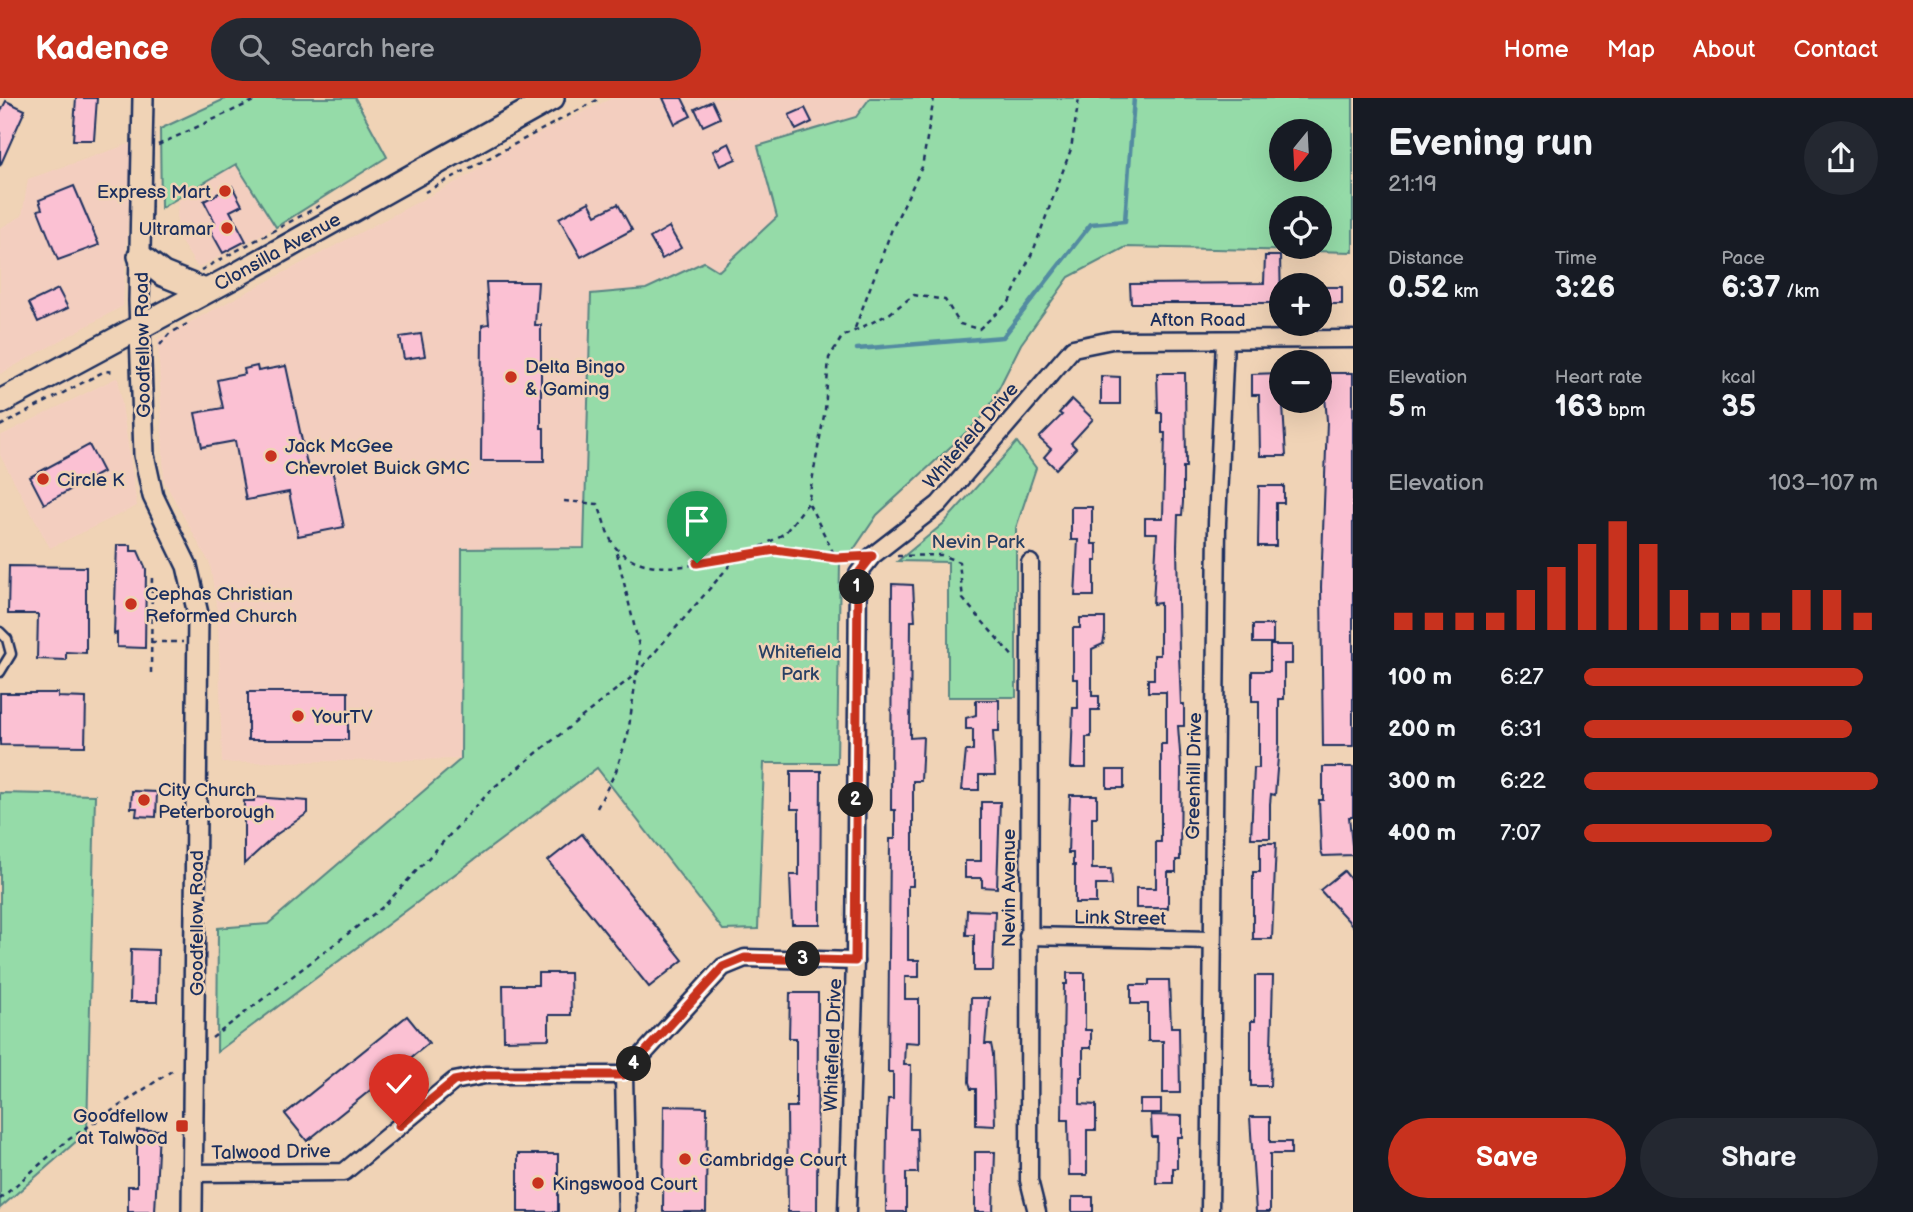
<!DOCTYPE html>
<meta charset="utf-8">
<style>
:root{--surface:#171b24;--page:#242831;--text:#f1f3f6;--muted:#9ea1a6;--accent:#c8321e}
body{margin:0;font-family:"Balsamiq Sans",sans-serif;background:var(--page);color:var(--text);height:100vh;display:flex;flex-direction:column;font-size:26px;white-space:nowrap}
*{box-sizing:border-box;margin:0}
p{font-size:23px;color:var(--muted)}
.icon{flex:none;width:38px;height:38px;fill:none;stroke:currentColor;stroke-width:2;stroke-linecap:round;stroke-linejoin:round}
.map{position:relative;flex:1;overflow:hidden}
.panel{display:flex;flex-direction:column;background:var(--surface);width:560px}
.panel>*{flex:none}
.needle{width:46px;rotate:198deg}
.fabs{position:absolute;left:1269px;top:21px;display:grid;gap:14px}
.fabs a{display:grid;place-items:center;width:63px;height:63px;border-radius:50%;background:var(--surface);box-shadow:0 7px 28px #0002;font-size:35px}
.pin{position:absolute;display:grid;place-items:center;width:60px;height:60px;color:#fff;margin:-72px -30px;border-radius:50% 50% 50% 0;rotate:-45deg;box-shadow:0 0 7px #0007}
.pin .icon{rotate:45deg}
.km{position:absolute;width:35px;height:35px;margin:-18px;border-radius:50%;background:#222;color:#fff;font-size:19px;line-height:35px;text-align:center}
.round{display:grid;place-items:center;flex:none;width:74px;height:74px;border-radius:37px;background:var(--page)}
.summary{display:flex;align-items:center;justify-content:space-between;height:119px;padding:0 35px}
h1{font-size:38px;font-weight:800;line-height:52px}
.figures{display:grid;grid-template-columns:repeat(3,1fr);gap:10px;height:119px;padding:7px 35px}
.figures div{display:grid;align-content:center}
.figures b{font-size:30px;font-weight:800}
.figures small{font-size:19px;font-weight:400}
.figures p{font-size:19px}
.chart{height:196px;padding:14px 35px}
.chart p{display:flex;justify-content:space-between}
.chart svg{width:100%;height:126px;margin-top:7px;stroke:var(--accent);stroke-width:6}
.primary-button{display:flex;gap:14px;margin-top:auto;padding:14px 35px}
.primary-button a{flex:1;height:80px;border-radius:42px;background:var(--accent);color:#fff;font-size:28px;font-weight:800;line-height:80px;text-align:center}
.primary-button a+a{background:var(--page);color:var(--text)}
ul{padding:0 35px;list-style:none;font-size:23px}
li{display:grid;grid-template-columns:112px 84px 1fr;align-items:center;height:52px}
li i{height:18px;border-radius:9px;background:var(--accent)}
header{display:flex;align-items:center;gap:42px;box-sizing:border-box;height:98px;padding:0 35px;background:var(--accent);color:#fff}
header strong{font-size:33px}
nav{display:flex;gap:38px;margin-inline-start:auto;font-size:24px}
.search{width:490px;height:63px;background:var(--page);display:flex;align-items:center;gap:18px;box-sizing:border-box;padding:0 24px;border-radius:38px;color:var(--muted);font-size:26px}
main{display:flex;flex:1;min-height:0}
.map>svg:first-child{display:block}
</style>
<header>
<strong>Kadence</strong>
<div class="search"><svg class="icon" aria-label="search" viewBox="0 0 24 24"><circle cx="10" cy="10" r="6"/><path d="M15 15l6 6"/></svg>Search here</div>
<nav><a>Home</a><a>Map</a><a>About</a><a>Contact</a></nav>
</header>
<main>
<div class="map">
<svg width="1353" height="1114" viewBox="0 0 1353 1114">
<rect width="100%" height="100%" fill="#f0d3b6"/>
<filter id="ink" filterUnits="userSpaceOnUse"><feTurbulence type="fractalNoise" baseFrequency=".0143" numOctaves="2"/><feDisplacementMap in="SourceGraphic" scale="14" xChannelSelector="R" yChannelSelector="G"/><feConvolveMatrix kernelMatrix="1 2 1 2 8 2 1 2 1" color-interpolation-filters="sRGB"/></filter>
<g filter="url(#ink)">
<g fill="#f3cebf">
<polygon points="612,0 870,0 856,19 758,48 777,119 719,174 704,164 646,191 591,196 584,450 462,451 461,661 222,665 218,519 210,466 164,383 158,241 469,77 507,51"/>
<polygon points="132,45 123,208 0,276 0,130 22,118 28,81"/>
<polygon points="236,65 276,129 198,170 176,136 178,103"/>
<polygon points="118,279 137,408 50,450 0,357 0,338"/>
</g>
<g fill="#95dba8" stroke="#588583" stroke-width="2" fill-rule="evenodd">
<polygon points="227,0 355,0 387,59 276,129 236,66 161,110 160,31"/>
<path d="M870,0H1353V154L1126,149L1069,179L1021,246L986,316L877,417L846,463H840L837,665H764L758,831L723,832L597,670L217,954L218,830L268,826L461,661L462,451L584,450L591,196L646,191L704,164L719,173L777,119L758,48L856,19ZM1281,33H1320V72H1281ZM1281,110H1320V149H1281Z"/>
<polygon points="1017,344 1036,370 1016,430 1016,599 948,599 948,464 898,463 944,425"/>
<polygon points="0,695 95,697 87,1034 0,1110"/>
</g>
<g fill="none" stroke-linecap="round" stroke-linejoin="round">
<polyline stroke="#538ba1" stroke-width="4.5" points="857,251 1003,239 1091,126 1125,123 1134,0"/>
</g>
<g fill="#fbc1d3" stroke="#1b2f5e" stroke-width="2">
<polygon points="76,0 97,0 94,42 73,42"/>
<polygon points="663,0 682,0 691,18 675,26"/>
<polygon points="6,3 25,12 0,68 0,15"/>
<polygon points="712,3 720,20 703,28 695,11"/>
<polygon points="805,10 812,24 796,32 789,17"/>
<polygon points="729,45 736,61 720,68 713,53"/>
<polygon points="74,88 99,147 58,162 38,112 42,111 39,102"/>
<polygon points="232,88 242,107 230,113 246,143 223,155 208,128 215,124 204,103"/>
<polygon points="589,104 596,117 618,106 632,132 581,159 559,120"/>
<polygon points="669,129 681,150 662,161 650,140"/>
<polygon points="1265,158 1280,158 1281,205 1131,205 1130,186 1264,185"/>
<polygon points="486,184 538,184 535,227 541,227 541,330 544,330 544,363 481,363 482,227 489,226"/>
<rect x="1320" y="189" width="22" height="17"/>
<polygon points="58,191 68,210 38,224 29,205"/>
<polygon points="421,236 425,258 404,261 400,239"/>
<polygon points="257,268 258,273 286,268 308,371 331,366 344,429 298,438 289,394 246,402 235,343 202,349 195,315 223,310 217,282 245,276 244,271"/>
<polygon points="1157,275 1185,275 1186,369 1183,369 1183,404 1182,417 1178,417 1177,448 1179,557 1181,606 1184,606 1184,628 1178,628 1181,667 1180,762 1176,762 1176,774 1168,774 1168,810 1136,810 1136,790 1156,790 1156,744 1161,744 1161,646 1166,646 1166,594 1148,594 1148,581 1154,581 1154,557 1160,557 1160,505 1153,506 1157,435 1145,435 1145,420 1163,420 1165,335 1162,335 1162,315 1158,315"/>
<polygon points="1281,275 1286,358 1260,358 1259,297 1252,297 1252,276"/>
<polygon points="1327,275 1353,275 1353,648 1323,648 1321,489 1327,323 1325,298 1320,298 1320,278 1327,278"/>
<polygon points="1101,278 1120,279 1120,306 1101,306"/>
<polygon points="1072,301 1093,321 1071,345 1076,350 1056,371 1044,359 1051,351 1039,340 1062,317 1059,315"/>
<polygon points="89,347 103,374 44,406 30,379"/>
<polygon points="1259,388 1284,388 1284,405 1276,405 1276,448 1258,448"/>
<polygon points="1071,409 1092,409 1092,446 1097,446 1097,463 1094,463 1094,498 1075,498 1078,442 1071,442"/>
<polygon points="117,447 131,447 131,453 138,453 146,471 145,550 117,549 117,535 114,536"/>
<polygon points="9,468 86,469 86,555 66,554 66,562 37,561 38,516 8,516"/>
<polygon points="892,486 913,487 915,523 911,523 910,640 923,639 921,683 913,683 913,788 908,788 908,862 919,862 919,879 905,879 905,901 919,901 919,945 905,944 904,967 911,967 910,1031 917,1031 918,1075 906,1075 906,1114 886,1114 887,1025 888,1001 893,1001 893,974 888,974 890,741 895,741 895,712 891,712"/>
<polygon points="1080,520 1105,520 1105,535 1103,546 1092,551 1092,598 1099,598 1099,612 1091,612 1091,639 1086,639 1086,670 1071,670 1073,610 1078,610 1078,581 1073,581 1073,530 1080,530"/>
<rect x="1253" y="527" width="20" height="18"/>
<polygon points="1270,547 1292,547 1292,566 1284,566 1284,601 1279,601 1279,646 1275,697 1271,696 1270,706 1270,740 1251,740 1254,670 1259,670 1259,603 1252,603 1252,573 1270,573"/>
<rect x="248" y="594" width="100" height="48"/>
<polygon points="0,595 58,595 58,599 86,600 85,648 0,647"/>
<polygon points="976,602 999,602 999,633 993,633 995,677 979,677 979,692 962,692 966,653 973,653 973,631 966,631 966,620 976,617"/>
<polygon points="1323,669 1353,669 1353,719 1349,719 1353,757 1323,758 1321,753 1319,702 1323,702"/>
<rect x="1107" y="672" width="17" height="18"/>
<polygon points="791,673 821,673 820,826 792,826 790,777 799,777 799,711 791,711"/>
<polygon points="132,693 157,694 156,719 136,718 137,710 131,710"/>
<polygon points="1070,697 1097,697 1097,719 1092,719 1092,771 1111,771 1112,787 1096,787 1096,805 1075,805 1075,767 1073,767 1073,755 1068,755"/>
<polygon points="254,699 308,703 308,715 277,736 244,766 244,703 254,703"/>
<polygon points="981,704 1000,704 997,790 982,789 982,780 965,780 965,763 981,763"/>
<polygon points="582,736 683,862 649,889 548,763"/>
<polygon points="1260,745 1276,745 1272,841 1253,841 1253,774 1260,774"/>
<polygon points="1344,773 1353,784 1353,828 1320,792"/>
<polygon points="967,812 995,813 993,873 974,873 974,837 966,837"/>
<polygon points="131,851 158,852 157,904 130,904"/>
<polygon points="538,875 570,875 571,917 549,917 549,941 504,942 503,887 538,887"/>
<polygon points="1067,875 1085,875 1085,932 1091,932 1091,950 1083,950 1083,979 1080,979 1080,1006 1096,1007 1096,1032 1087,1032 1087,1077 1069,1077 1068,1022 1062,1022 1064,886 1067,886"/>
<polygon points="1255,878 1273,878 1270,988 1251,988 1251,923 1255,923"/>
<polygon points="1149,882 1169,882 1171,929 1179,929 1180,995 1163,995 1163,943 1148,943 1148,906 1131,906 1131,887 1149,887"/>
<polygon points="790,895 818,895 817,1114 788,1114 787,1009 796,1009 796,940 789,940"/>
<polygon points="971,900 989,900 985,946 991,946 993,956 995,1028 976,1027 976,991 971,991 969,984"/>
<polygon points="407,918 429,945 307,1043 285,1016"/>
<rect x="1140" y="1002" width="21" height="13"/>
<polygon points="664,1008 707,1009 706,1114 663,1114"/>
<polygon points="1151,1017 1182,1018 1182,1039 1177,1039 1177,1070 1173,1070 1173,1085 1156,1085 1157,1039 1152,1039"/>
<polygon points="1250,1019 1270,1019 1270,1044 1291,1044 1291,1056 1270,1056 1270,1114 1256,1114"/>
<polygon points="137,1032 159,1032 155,1114 128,1114 128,1088 137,1088"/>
<polygon points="975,1054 995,1054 993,1114 975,1114"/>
<rect x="518" y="1056" width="40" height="58"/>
<rect x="1072" y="1099" width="21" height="15"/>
</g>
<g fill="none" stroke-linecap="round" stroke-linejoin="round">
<defs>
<polyline id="service" points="0,534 7,541 11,556 0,574"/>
<g id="minor">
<polyline points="1030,465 1029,1082 1037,1114"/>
<polyline points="1028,838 1212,842"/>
<polyline points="624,977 627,1114"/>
<polyline points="192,1075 344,1074 454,983 485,977 624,977 723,869 745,860 855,863"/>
<polyline points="847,1114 855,863 858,476 872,458 939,406 1073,250 1112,242 1353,241"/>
<polyline points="1210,1114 1217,425 1225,242"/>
</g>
<polyline id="tertiary" points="143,0 139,203 144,357 153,398 187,468 198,516 192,1114"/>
<g id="secondary">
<polyline points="140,158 163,176 205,193"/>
<polyline points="0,304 231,180 552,0"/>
</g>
</defs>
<use href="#service" stroke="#1b2f5e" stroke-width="13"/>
<use href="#minor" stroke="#1b2f5e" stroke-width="21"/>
<use href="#tertiary" stroke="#1b2f5e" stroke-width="24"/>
<use href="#secondary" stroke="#1b2f5e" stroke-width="28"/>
<g stroke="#1b2f5e" stroke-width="2.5" stroke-dasharray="5 5" stroke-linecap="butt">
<polyline points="158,47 260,0"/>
<polyline points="425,94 601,0"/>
<polyline points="201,172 321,107"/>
<polyline points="855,230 892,131 922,69 934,0"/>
<polyline points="160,247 169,236 187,226"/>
<polyline points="0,328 105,273 116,274"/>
<path d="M564,403L598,406C603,419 608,443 618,452C651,482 707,464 746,457"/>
<polyline points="809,406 836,460 852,460"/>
<polyline points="752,456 775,452 836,460"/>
<polyline points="897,458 941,457 959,464 963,501 1015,561"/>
<polyline points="151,544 183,544"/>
<polyline points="151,575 152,475"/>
<polyline points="597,710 616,673 628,636 640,552 616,451"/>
<polyline points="212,940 384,808 493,690 637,575 730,467 785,435 808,405 825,312 829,260 842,239 889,216 914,197 945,202 960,226 979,231 1009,204 1034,151 1071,51 1079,0"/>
<polyline points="0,1101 68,1042 176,970"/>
</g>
<use href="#service" stroke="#f0d3b6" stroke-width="8"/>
<use href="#minor" stroke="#f0d3b6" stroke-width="16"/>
<use href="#tertiary" stroke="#f0d3b6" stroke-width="19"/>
<use href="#secondary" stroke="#f0d3b6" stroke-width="23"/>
</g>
</g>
<g fill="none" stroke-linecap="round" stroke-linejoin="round" filter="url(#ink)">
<defs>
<polyline id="route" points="399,1028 454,983 485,977 624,977 723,869 745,860 855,863 858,476 872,458 836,460 775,452 697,465"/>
</defs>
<use href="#route" stroke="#fff" stroke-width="14"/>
<use href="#route" stroke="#c8321e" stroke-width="9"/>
</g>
<g fill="#c8321e" stroke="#f0d3b6" stroke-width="2.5">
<circle cx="225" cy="93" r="7"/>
<circle cx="227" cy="130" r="7"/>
<circle cx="511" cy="279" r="7"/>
<circle cx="271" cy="358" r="7"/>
<circle cx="43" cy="381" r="7"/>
<circle cx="131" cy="506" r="7"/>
<circle cx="298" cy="618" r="7"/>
<circle cx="144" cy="702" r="7"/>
<rect x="175" y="1021" width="14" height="14" rx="3.5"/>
<circle cx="685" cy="1061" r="7"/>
<circle cx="538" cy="1085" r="7"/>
</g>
<g text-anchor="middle" stroke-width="5" stroke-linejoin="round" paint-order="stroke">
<g font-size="19" fill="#1b2f5e" stroke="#f0d3b6" text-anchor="start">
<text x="211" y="100" text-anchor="end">Express Mart</text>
<text x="213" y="137" text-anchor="end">Ultramar</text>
<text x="525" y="275">Delta Bingo<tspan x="525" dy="22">&amp; Gaming</tspan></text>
<text x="285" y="354">Jack McGee<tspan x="285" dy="22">Chevrolet Buick GMC</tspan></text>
<text x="57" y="388">Circle K</text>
<text x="145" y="502">Cephas Christian<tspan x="145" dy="22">Reformed Church</tspan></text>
<text x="312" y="625">YourTV</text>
<text x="158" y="698">City Church<tspan x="158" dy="22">Peterborough</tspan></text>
<text x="168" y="1024" text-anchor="end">Goodfellow<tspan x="168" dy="22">at Talwood</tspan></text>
<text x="699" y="1068">Cambridge Court</text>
<text x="552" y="1092">Kingswood Court</text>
</g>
<g font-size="19" fill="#1b2f5e" stroke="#f0d3b6">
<text transform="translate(277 153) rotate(-29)" y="7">Clonsilla Avenue</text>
<text x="1198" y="228">Afton Road</text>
<text transform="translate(142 247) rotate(-91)" y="7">Goodfellow Road</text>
<text transform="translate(970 337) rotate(-49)" y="7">Whitefield Drive</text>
<text transform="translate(1193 678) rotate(-89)" y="7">Greenhill Drive</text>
<text transform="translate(1008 790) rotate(-90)" y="7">Nevin Avenue</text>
<text transform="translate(1120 819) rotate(1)" y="7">Link Street</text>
<text transform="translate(196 825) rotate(-90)" y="7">Goodfellow Road</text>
<text transform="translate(832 947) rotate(-88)" y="7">Whitefield Drive</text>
<text transform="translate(271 1053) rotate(-1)" y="7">Talwood Drive</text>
</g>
<g font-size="19" fill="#274065" stroke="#f0d3b6">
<text x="978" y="450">Nevin Park</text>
<text x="800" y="560">Whitefield<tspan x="800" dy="22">Park</tspan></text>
</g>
</g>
</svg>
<div class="fabs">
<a><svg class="needle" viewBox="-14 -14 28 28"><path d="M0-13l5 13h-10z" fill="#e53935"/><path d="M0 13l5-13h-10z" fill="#9ea1a6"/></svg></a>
<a><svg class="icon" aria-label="locate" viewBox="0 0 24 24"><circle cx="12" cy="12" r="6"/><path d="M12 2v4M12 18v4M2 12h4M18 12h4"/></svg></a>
<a>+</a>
<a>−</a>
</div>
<div class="pin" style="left:697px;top:465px;background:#1e9e55"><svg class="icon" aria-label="arrive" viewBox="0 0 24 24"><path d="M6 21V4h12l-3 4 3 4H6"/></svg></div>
<div class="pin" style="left:399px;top:1028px;background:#d93025"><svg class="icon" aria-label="check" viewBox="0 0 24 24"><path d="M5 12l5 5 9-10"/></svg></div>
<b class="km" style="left:857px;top:489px">1</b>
<b class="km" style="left:856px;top:702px">2</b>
<b class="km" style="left:803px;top:861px">3</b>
<b class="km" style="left:634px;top:966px">4</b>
</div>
<section class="panel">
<div class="summary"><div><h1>Evening run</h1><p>21:19</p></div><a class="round"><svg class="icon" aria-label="share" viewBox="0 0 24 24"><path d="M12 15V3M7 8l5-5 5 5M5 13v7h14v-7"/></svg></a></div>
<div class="figures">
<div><p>Distance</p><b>0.52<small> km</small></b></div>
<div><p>Time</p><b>3:26</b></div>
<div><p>Pace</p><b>6:37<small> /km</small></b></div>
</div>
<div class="figures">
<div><p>Elevation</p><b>5<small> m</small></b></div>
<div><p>Heart rate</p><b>163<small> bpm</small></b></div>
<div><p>kcal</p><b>35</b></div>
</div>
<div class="chart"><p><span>Elevation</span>103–107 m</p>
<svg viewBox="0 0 160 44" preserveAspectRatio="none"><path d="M5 44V38M15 44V38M25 44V38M35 44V38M45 44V30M55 44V22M65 44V14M75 44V6M85 44V14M95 44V30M105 44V38M115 44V38M125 44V38M135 44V30M145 44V30M155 44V38"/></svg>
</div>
<ul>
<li><b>100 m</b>6:27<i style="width:95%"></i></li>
<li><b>200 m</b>6:31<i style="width:91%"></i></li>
<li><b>300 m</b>6:22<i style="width:100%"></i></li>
<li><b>400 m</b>7:07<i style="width:64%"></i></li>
</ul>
<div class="primary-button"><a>Save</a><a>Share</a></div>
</section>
</main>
